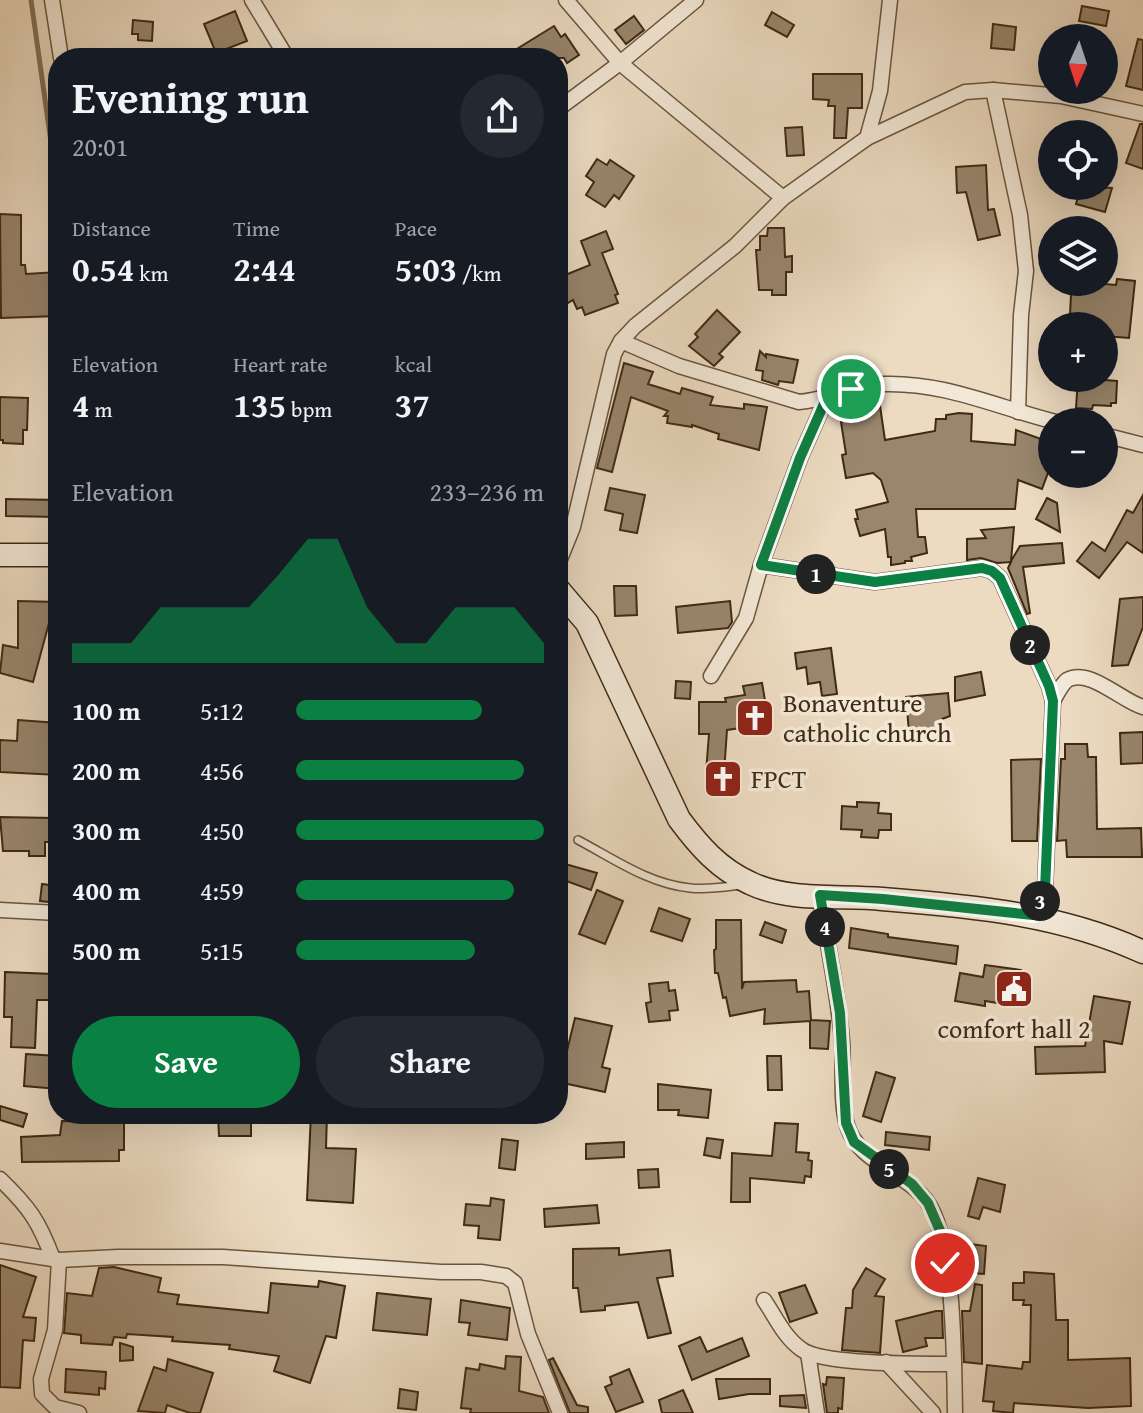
<!DOCTYPE html>
<meta charset="utf-8">
<style>
:root{--surface:#171b24;--page:#242831;--text:#f1f3f6;--muted:#9ea1a6;--accent:#0b8043}
body{margin:0;font-family:"Gentium Book Plus",serif;background:var(--page);color:var(--text);height:100vh;display:flex;flex-direction:column;font-size:30px;white-space:nowrap}
*{box-sizing:border-box;margin:0}
p{font-size:26px;color:var(--muted)}
.icon{flex:none;width:44px;height:44px;fill:none;stroke:currentColor;stroke-width:2;stroke-linecap:round;stroke-linejoin:round}
.map{position:relative;flex:1;overflow:hidden}
.sheet{position:absolute;left:48px;top:48px;width:520px;height:1076px;display:flex;flex-direction:column;background:var(--surface);border-radius:32px;box-shadow:0 8px 32px #0002}
.sheet>*{flex:none}
.needle{width:52px;rotate:183deg}
.fabs{position:absolute;left:1038px;top:24px;display:grid;gap:16px}
.fabs a{display:grid;place-items:center;width:80px;height:80px;border-radius:50%;background:var(--surface);box-shadow:0 8px 32px #0002;font-size:40px}
.pin{position:absolute;display:grid;place-items:center;width:68px;height:68px;color:#fff;margin:-34px;border:4px solid #fff;border-radius:50%;box-shadow:0 2px 8px #0007}
.km{position:absolute;width:40px;height:40px;margin:-20px;border-radius:50%;background:#222;color:#fff;font-size:22px;line-height:40px;text-align:center}
.round{display:grid;place-items:center;flex:none;width:84px;height:84px;border-radius:42px;background:var(--page)}
.summary{display:flex;align-items:center;justify-content:space-between;height:136px;padding:0 24px}
h1{font-size:44px;font-weight:700;line-height:60px}
.stats{display:grid;grid-template-columns:repeat(3,1fr);gap:12px;height:136px;padding:8px 24px}
.stats div{display:grid;align-content:center}
.stats b{font-size:34px;font-weight:700}
.stats small{font-size:22px;font-weight:400}
.stats p{font-size:22px}
.chart{height:224px;padding:16px 24px}
.chart p{display:flex;justify-content:space-between}
.chart svg{width:100%;height:144px;margin-top:8px;fill:var(--accent);opacity:.7}
.button{display:flex;gap:16px;margin-top:auto;padding:16px 24px}
.button a{flex:1;height:92px;border-radius:48px;background:var(--accent);color:#fff;font-size:32px;font-weight:700;line-height:92px;text-align:center}
.button a+a{background:var(--page);color:var(--text)}
ul{padding:0 24px;list-style:none;font-size:26px}
li{display:grid;grid-template-columns:128px 96px 1fr;align-items:center;height:60px}
li i{height:20px;border-radius:10px;background:var(--accent)}
.map>svg:first-child{display:block}
</style>
<div class="map">
<svg width="1143" height="1413" viewBox="0 0 1143 1413">
<rect width="100%" height="100%" fill="#ecdbc1"/>
<filter id="stains"><feTurbulence type="fractalNoise" baseFrequency=".0025" numOctaves="4"/><feColorMatrix values="0 0 0 0 .2 0 0 0 0 .09 0 0 0 0 .02 0 0 0 .5 -.17"/></filter>
<radialGradient id="worn" r=".72"><stop offset=".6" stop-color="#630" stop-opacity="0"/><stop offset="1" stop-color="#630" stop-opacity=".3"/></radialGradient>
<g fill="none" stroke-linecap="round" stroke-linejoin="round">
<polyline stroke="#837058" stroke-width="5" points="31,0 58,192"/>
</g>
<g fill="#99866d" stroke="#3f2a13" stroke-width="2">
<polygon points="1082,6 1109,11 1106,26 1079,21"/>
<polygon points="235,11 247,41 216,53 204,24"/>
<polygon points="772,12 794,25 787,37 765,25"/>
<polygon points="634,16 644,30 626,44 615,30"/>
<polygon points="133,20 153,22 152,41 138,40 138,34 132,34"/>
<polygon points="993,24 1016,27 1014,50 991,48"/>
<polygon points="554,26 561,37 565,34 579,55 567,63 564,58 502,58"/>
<polygon points="1138,39 1143,40 1143,90 1126,86"/>
<polygon points="813,74 862,74 862,108 848,108 846,138 834,138 835,106 828,106 829,100 813,99"/>
<polygon points="1140,124 1143,124 1143,169 1126,163"/>
<polygon points="802,127 804,155 787,156 785,128"/>
<polygon points="597,159 607,165 610,160 634,176 619,199 614,195 605,207 586,195 594,182 586,176"/>
<polygon points="986,165 988,210 994,209 1000,235 978,240 966,192 957,193 956,167"/>
<polygon points="1081,186 1112,188 1105,212 1076,204"/>
<polygon points="0,214 21,215 21,265 25,265 26,274 58,272 58,316 1,318"/>
<polygon points="768,228 784,228 785,257 792,256 792,272 786,272 786,295 772,295 772,290 759,290 756,250 760,250 760,236 767,236"/>
<polygon points="606,231 613,249 602,253 618,294 615,295 618,303 585,315 582,307 577,309 573,300 558,309 558,278 590,265 581,241"/>
<polygon points="1117,279 1135,281 1129,338 1104,336 1104,326 1072,326 1073,315 1070,315 1071,294 1081,295 1082,282 1116,285"/>
<polygon points="717,310 740,332 719,354 723,357 714,366 689,346 698,337 695,334"/>
<polygon points="760,351 766,357 766,354 798,360 793,383 779,381 778,385 762,380 763,371 756,370"/>
<polygon points="624,363 653,372 648,384 680,394 682,388 713,397 710,405 744,409 744,404 767,407 759,450 718,439 719,434 692,425 692,427 667,423 668,416 664,416 668,411 631,397 612,472 597,468"/>
<polygon points="1078,378 1117,381 1116,403 1111,403 1111,406 1093,405 1092,409 1076,408"/>
<polygon points="0,397 28,398 27,430 23,430 23,444 3,443 3,440 0,440"/>
<polygon points="880,406 885,440 935,431 936,419 946,419 946,415 959,413 972,414 971,441 1015,445 1016,430 1052,443 1052,462 1042,489 1018,480 1015,509 916,509 918,537 925,537 927,553 911,557 912,561 905,561 905,563 891,565 891,557 888,557 885,529 860,536 855,519 858,519 856,510 888,502 881,480 873,473 846,478 842,455 846,454 841,422 853,418 852,410"/>
<polygon points="610,488 645,495 637,533 620,530 623,514 605,510"/>
<polygon points="1143,495 1143,553 1127,542 1099,578 1077,561 1092,542 1105,551 1127,510 1133,513"/>
<polygon points="1047,498 1057,503 1060,532 1036,519"/>
<polygon points="6,499 58,500 58,517 6,516"/>
<polygon points="1014,527 1011,561 1020,546 1062,543 1064,563 1023,567 1030,613 1027,614 1008,568 1011,562 997,563 981,558 967,560 967,539 986,538 981,530"/>
<polygon points="614,586 636,586 637,615 615,616"/>
<polygon points="1143,597 1143,627 1128,665 1112,666 1120,599"/>
<polygon points="18,601 58,602 58,623 49,623 33,682 0,673 3,645 18,648"/>
<polygon points="730,601 732,622 728,628 678,633 676,607"/>
<polygon points="831,648 837,694 822,696 820,682 808,684 806,667 797,669 795,653"/>
<polygon points="981,672 985,695 955,701 955,677"/>
<polygon points="676,681 691,682 690,699 675,698"/>
<polygon points="762,683 769,724 727,730 723,787 705,785 709,734 699,734 699,702 726,702 725,698 745,695 743,686"/>
<polygon points="948,693 950,716 942,719 943,729 909,732 906,697"/>
<polygon points="18,720 58,723 58,775 0,772 0,740 17,741"/>
<polygon points="1143,732 1143,763 1121,764 1120,733"/>
<polygon points="1065,744 1087,744 1088,757 1096,757 1097,829 1141,828 1142,857 1067,857 1066,840 1057,841 1061,759 1065,759"/>
<polygon points="1041,759 1037,841 1012,841 1011,760"/>
<polygon points="857,802 879,803 878,813 891,814 891,830 879,830 878,838 861,837 862,830 841,829 842,806 857,807"/>
<polygon points="0,817 53,818 53,842 45,842 45,856 29,856 29,851 3,851"/>
<polygon points="558,862 597,873 591,890 558,878"/>
<polygon points="42,884 58,886 58,903 40,901"/>
<polygon points="597,890 623,901 605,944 579,934"/>
<polygon points="659,908 690,919 682,941 651,931"/>
<polygon points="716,920 741,920 742,989 744,982 796,980 797,992 809,991 811,1020 830,1021 828,1049 810,1048 810,1021 764,1024 765,1009 730,1016 726,997 723,998 718,973 715,973 714,950 716,949"/>
<polygon points="765,922 786,930 782,943 760,935"/>
<polygon points="851,928 888,934 888,937 958,946 956,964 849,948"/>
<polygon points="985,965 1021,970 1016,1006 985,1001 985,1006 955,1001 960,973 983,977"/>
<polygon points="5,972 53,974 52,1000 37,1000 35,1048 11,1047 12,1017 4,1017"/>
<polygon points="668,982 669,991 675,990 678,1010 669,1011 670,1020 649,1022 646,1003 651,1002 649,984"/>
<polygon points="1094,996 1130,1002 1122,1044 1104,1041 1105,1072 1036,1074 1035,1047 1085,1046"/>
<polygon points="575,1018 612,1026 602,1067 610,1069 605,1092 558,1082 558,1057 565,1059"/>
<polygon points="26,1054 58,1056 58,1089 24,1086"/>
<polygon points="767,1056 781,1056 782,1090 768,1090"/>
<polygon points="876,1072 895,1078 881,1122 863,1116"/>
<polygon points="658,1084 711,1090 708,1118 678,1115 679,1110 658,1110"/>
<polygon points="0,1106 27,1114 23,1127 0,1120"/>
<polygon points="218,1114 251,1114 251,1136 219,1136"/>
<polygon points="311,1114 327,1114 326,1148 356,1149 353,1203 307,1200"/>
<polygon points="62,1121 124,1122 124,1150 119,1150 119,1161 22,1162 21,1137 60,1135"/>
<polygon points="775,1123 798,1124 796,1152 809,1153 808,1160 812,1161 811,1177 805,1176 804,1183 750,1178 750,1202 731,1202 732,1153 772,1156"/>
<polygon points="886,1132 930,1137 929,1150 885,1145"/>
<polygon points="707,1138 723,1140 720,1158 704,1155"/>
<polygon points="502,1139 518,1141 515,1170 499,1168"/>
<polygon points="624,1142 624,1157 586,1159 586,1144"/>
<polygon points="658,1169 659,1187 639,1188 638,1170"/>
<polygon points="978,1178 1005,1185 1000,1212 983,1207 979,1219 968,1216"/>
<polygon points="491,1198 504,1200 500,1240 478,1238 479,1226 464,1225 466,1204 490,1206"/>
<polygon points="597,1205 599,1223 545,1227 544,1209"/>
<polygon points="963,1243 986,1246 984,1274 960,1272"/>
<polygon points="619,1248 619,1255 670,1250 673,1276 657,1278 671,1333 648,1338 638,1302 605,1306 605,1310 581,1312 578,1288 573,1288 573,1249"/>
<polygon points="0,1265 36,1277 23,1317 36,1318 34,1341 23,1340 20,1388 0,1387"/>
<polygon points="114,1267 161,1278 158,1292 179,1295 177,1304 268,1313 271,1283 318,1287 319,1281 345,1286 336,1338 326,1336 310,1383 274,1371 279,1356 229,1349 230,1345 172,1341 173,1337 127,1334 126,1338 114,1337 112,1345 81,1343 81,1335 64,1333 67,1293 92,1296 99,1268"/>
<polygon points="866,1268 885,1279 875,1296 884,1297 880,1353 842,1350 846,1308 852,1308 853,1290"/>
<polygon points="1024,1272 1054,1274 1056,1320 1068,1320 1068,1360 1130,1358 1131,1406 1088,1408 1014,1403 1013,1413 993,1411 994,1402 983,1401 987,1365 1022,1369 1023,1362 1030,1362 1031,1305 1023,1305 1024,1300 1013,1300 1013,1283 1024,1283"/>
<polygon points="975,1284 982,1285 982,1364 964,1362 962,1311 970,1311"/>
<polygon points="805,1285 817,1313 790,1322 779,1293"/>
<polygon points="377,1293 431,1299 427,1335 373,1330"/>
<polygon points="461,1300 510,1308 507,1340 468,1335 470,1323 459,1322"/>
<polygon points="936,1311 942,1311 943,1338 925,1338 927,1346 903,1352 896,1321"/>
<polygon points="700,1337 707,1352 742,1338 749,1356 692,1380 679,1346"/>
<polygon points="120,1343 133,1347 133,1360 120,1361"/>
<polygon points="506,1356 521,1357 519,1391 543,1397 549,1413 470,1413 471,1409 461,1408 466,1368 479,1370 480,1364 505,1369"/>
<polygon points="553,1358 577,1405 588,1407 588,1413 570,1413 549,1360"/>
<polygon points="168,1359 213,1373 200,1413 190,1413 167,1405 165,1413 138,1411 154,1367 166,1371"/>
<polygon points="66,1369 106,1372 105,1389 99,1388 99,1395 65,1392"/>
<polygon points="629,1369 643,1402 616,1412 605,1387 612,1384 610,1377"/>
<polygon points="827,1377 844,1378 842,1409 838,1408 838,1413 827,1413 823,1384 826,1385"/>
<polygon points="716,1379 770,1379 770,1394 749,1394 719,1399"/>
<polygon points="400,1389 418,1392 416,1410 398,1408"/>
<polygon points="683,1390 693,1413 662,1413 659,1400"/>
<polygon points="804,1395 806,1408 780,1406 780,1396"/>
</g>
<g fill="none" stroke-linecap="round" stroke-linejoin="round">
<defs>
<path id="lane" d="M578,840C614,859 649,884 690,888C707,890 725,887 741,885"/>
<g id="street">
<polyline points="52,0 61,58"/>
<polyline points="252,0 287,58"/>
<polyline points="566,0 620,63 783,198"/>
<polyline points="993,90 1020,215 1026,271 1021,315 1018,412"/>
<polyline points="558,109 620,63 696,0"/>
<polyline points="867,138 880,91 890,0"/>
<path d="M621,341L679,366L799,402C828,400 853,385 883,384C945,382 996,407 1056,422"/>
<polyline points="1104,435 1143,445"/>
<polyline points="558,564 573,527 614,354 621,341 635,326 735,246 783,198 867,138 965,92 993,90 1061,96 1143,114"/>
<polyline points="761,565 875,582 982,568 992,571 1000,578 1049,686 1053,701 1045,890 1033,915"/>
<polyline points="711,676 746,618 761,565 800,458 827,397"/>
<path d="M1053,701C1057,694 1061,685 1067,680C1089,667 1123,702 1143,707"/>
<path d="M820,895C827,944 838,992 842,1040C844,1066 840,1101 847,1125C858,1163 907,1172 928,1203C955,1243 954,1363 955,1413"/>
<polyline points="0,910 58,913"/>
<path d="M0,1179C29,1207 39,1221 53,1259"/>
<polyline points="0,1251 59,1260 118,1257 223,1257 441,1272 481,1272 506,1276 515,1283 528,1334 560,1413"/>
<polyline points="59,1260 55,1330 41,1379 42,1394 55,1407 79,1413"/>
<path d="M764,1300C775,1316 784,1337 801,1349C821,1365 924,1364 954,1364"/>
<polyline points="808,1353 817,1413"/>
<polyline points="886,1362 933,1413"/>
</g>
<g id="secondary">
<polyline points="0,555 58,555"/>
<path d="M558,589L587,623L679,819C699,846 719,869 750,883C789,902 840,895 882,899C972,906 1061,914 1143,952"/>
</g>
</defs>
<use href="#lane" stroke="#6a563e" stroke-width="10"/>
<use href="#street" stroke="#6a563e" stroke-width="17"/>
<use href="#secondary" stroke="#3f2a13" stroke-width="25"/>
<use href="#lane" stroke="#f3e8d7" stroke-width="7"/>
<use href="#street" stroke="#f3e8d7" stroke-width="14"/>
<use href="#secondary" stroke="#f3e8d7" stroke-width="22"/>
</g>
<g fill="none" stroke-linecap="round" stroke-linejoin="round">
<defs>
<polyline id="route" points="851,389 827,397 800,458 761,565 875,582 982,568 992,571 1000,578 1049,686 1053,701 1045,890 1033,915 883,899 820,895 840,1013 846,1123 854,1142 912,1184 928,1203 941,1233 945,1263"/>
</defs>
<use href="#route" stroke="#fff" stroke-width="16"/>
<use href="#route" stroke="#0b8043" stroke-width="10"/>
</g>
<defs>
<symbol id="church-square" viewBox="-11 -11 22 22"><rect x="-9" y="-9" width="18" height="18" rx="4" fill="#8f2418" stroke="#f3e8d7"/><path d="M-1.2-6h2.4v3.5h3.3v2.4h-3.3V6h-2.4V-.1h-3.3v-2.4h3.3Z" fill="#fff"/></symbol>
<symbol id="civic-square" viewBox="-11 -11 22 22"><rect x="-9" y="-9" width="18" height="18" rx="4" fill="#8f2418" stroke="#f3e8d7"/><path d="M-.6-6.5H3V-4.5H.6V-3L4-1V1h2V6H-6V1h2V-1L-.6-3ZM-1.2 2.5V6h2.4V2.5Z" fill="#fff"/></symbol>
</defs>
<g fill-rule="evenodd">
<use href="#church-square" x="733" y="696" width="44" height="44"/>
<use href="#church-square" x="701" y="757" width="44" height="44"/>
<use href="#civic-square" x="992" y="967" width="44" height="44"/>
</g>
<g text-anchor="middle" stroke-width="7" stroke-linejoin="round" paint-order="stroke">
<g font-size="26" fill="#3f2a13" stroke="#f3e8d7" text-anchor="start">
<text x="783" y="712">Bonaventure<tspan x="783" dy="30">catholic church</tspan></text>
<text x="751" y="788">FPCT</text>
<text x="1014" y="1038" text-anchor="middle">comfort hall 2</text>
</g>
</g>
<rect width="100%" height="100%" filter="url(#stains)"/>
<rect width="100%" height="100%" fill="url(#worn)"/>
</svg>
<div class="fabs">
<a><svg class="needle" viewBox="-14 -14 28 28"><path d="M0-13l5 13h-10z" fill="#e53935"/><path d="M0 13l5-13h-10z" fill="#9ea1a6"/></svg></a>
<a><svg class="icon" aria-label="locate" viewBox="0 0 24 24"><circle cx="12" cy="12" r="6"/><path d="M12 2v4M12 18v4M2 12h4M18 12h4"/></svg></a>
<a><svg class="icon" aria-label="layers" viewBox="0 0 24 24"><path d="M12 4l9 5-9 5-9-5zM3 14l9 5 9-5"/></svg></a>
<a>+</a>
<a>−</a>
</div>
<div class="pin" style="left:851px;top:389px;background:#1e9e55"><svg class="icon" aria-label="arrive" viewBox="0 0 24 24"><path d="M6 21V4h12l-3 4 3 4H6"/></svg></div>
<div class="pin" style="left:945px;top:1263px;background:#d93025"><svg class="icon" aria-label="check" viewBox="0 0 24 24"><path d="M5 12l5 5 9-10"/></svg></div>
<b class="km" style="left:816px;top:574px">1</b>
<b class="km" style="left:1030px;top:645px">2</b>
<b class="km" style="left:1040px;top:901px">3</b>
<b class="km" style="left:825px;top:927px">4</b>
<b class="km" style="left:889px;top:1169px">5</b>
<section class="sheet">
<div class="summary"><div><h1>Evening run</h1><p>20:01</p></div><a class="round"><svg class="icon" aria-label="share" viewBox="0 0 24 24"><path d="M12 15V3M7 8l5-5 5 5M5 13v7h14v-7"/></svg></a></div>
<div class="stats">
<div><p>Distance</p><b>0.54<small> km</small></b></div>
<div><p>Time</p><b>2:44</b></div>
<div><p>Pace</p><b>5:03<small> /km</small></b></div>
</div>
<div class="stats">
<div><p>Elevation</p><b>4<small> m</small></b></div>
<div><p>Heart rate</p><b>135<small> bpm</small></b></div>
<div><p>kcal</p><b>37</b></div>
</div>
<div class="chart"><p><span>Elevation</span>233–236 m</p>
<svg viewBox="0 0 160 44" preserveAspectRatio="none"><path d="M0 44V38L10 38L20 38L30 27L40 27L50 27L60 27L70 17L80 6L90 6L100 27L110 38L120 38L130 27L140 27L150 27L160 38V44z"/></svg>
</div>
<ul>
<li><b>100 m</b>5:12<i style="width:75%"></i></li>
<li><b>200 m</b>4:56<i style="width:92%"></i></li>
<li><b>300 m</b>4:50<i style="width:100%"></i></li>
<li><b>400 m</b>4:59<i style="width:88%"></i></li>
<li><b>500 m</b>5:15<i style="width:72%"></i></li>
</ul>
<div class="button"><a>Save</a><a>Share</a></div>
</section>
</div>
